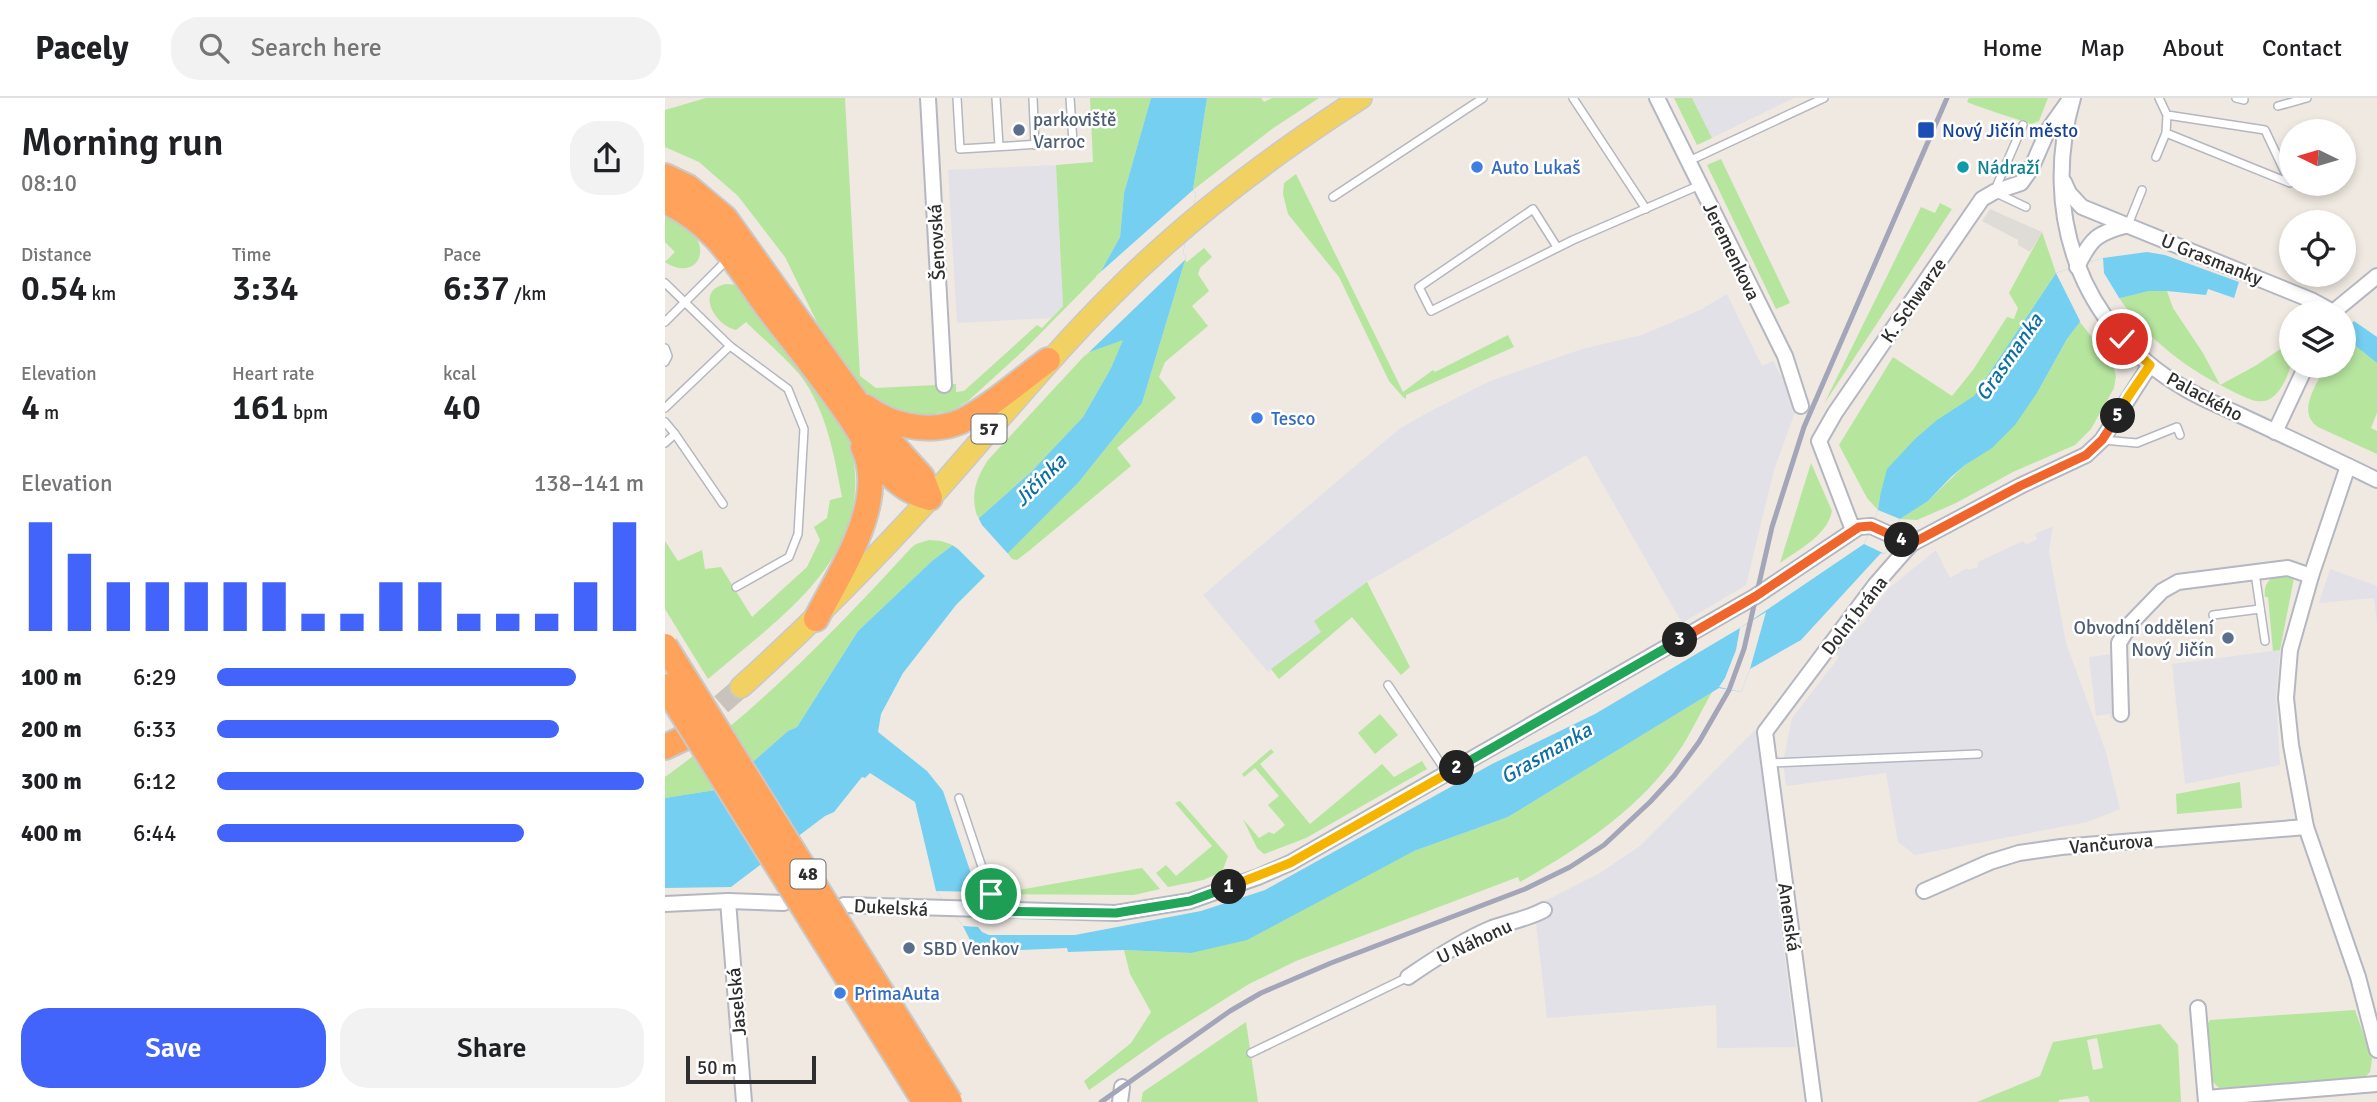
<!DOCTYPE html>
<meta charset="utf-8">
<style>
:root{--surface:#fff;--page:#f2f2f2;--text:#202124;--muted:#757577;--line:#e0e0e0;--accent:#4264fb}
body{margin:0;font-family:Signika,sans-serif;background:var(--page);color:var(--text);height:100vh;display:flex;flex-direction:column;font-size:26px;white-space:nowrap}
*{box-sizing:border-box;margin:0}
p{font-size:23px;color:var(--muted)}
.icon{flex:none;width:38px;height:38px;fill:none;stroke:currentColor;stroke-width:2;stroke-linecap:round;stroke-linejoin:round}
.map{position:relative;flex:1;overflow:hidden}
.sheet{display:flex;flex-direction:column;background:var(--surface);width:665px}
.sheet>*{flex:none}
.needle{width:46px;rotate:275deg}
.tools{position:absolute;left:1614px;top:21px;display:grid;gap:14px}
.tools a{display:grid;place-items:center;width:77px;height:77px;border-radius:50%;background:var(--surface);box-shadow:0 4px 10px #0003;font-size:35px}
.scale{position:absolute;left:21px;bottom:18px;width:130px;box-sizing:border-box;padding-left:7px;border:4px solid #2e2e2e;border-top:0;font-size:19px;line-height:24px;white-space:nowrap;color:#2e2e2e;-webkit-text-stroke:5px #fff;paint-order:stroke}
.pin{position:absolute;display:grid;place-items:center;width:60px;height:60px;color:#fff;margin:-30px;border:4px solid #fff;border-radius:50%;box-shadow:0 2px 7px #0007}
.km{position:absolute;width:35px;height:35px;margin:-18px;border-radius:50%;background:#222;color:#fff;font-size:19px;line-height:35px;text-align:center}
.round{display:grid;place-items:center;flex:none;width:74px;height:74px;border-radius:28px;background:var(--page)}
.headline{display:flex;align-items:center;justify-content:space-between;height:119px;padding:0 21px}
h1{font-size:38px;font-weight:600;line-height:52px}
.stats{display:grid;grid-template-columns:repeat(3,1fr);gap:10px;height:119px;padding:7px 21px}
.stats div{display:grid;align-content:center}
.stats b{font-size:35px;font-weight:600}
.stats small{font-size:19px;font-weight:400}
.stats p{font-size:19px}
.chart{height:196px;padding:14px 21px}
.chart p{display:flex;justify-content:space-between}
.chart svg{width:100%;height:126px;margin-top:7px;stroke:var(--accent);stroke-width:6}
.button{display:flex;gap:14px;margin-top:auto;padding:14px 21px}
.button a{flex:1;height:80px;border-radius:28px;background:var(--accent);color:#fff;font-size:28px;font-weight:600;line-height:80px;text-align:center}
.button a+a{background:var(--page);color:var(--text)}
ul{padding:0 21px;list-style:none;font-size:23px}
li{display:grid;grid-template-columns:112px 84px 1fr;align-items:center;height:52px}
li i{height:18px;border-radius:9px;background:var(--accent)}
header{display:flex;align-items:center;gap:42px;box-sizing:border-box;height:98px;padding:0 35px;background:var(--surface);border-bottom:2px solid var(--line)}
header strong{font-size:33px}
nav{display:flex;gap:38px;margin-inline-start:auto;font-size:24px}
.search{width:490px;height:63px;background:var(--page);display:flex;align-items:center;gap:18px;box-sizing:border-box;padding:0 24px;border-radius:28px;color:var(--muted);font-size:26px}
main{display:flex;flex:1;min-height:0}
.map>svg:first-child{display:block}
</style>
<header>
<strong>Pacely</strong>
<div class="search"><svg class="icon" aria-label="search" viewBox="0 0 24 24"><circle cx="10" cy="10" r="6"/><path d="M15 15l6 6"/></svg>Search here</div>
<nav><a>Home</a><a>Map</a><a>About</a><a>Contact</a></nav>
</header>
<main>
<section class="sheet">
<div class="headline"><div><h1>Morning run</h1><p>08:10</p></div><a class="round"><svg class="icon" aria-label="share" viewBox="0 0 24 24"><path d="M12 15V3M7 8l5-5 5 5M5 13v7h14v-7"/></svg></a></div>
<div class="stats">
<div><p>Distance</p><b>0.54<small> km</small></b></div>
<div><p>Time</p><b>3:34</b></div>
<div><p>Pace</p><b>6:37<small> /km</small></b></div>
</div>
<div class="stats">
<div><p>Elevation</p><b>4<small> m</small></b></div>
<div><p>Heart rate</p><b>161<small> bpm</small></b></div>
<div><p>kcal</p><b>40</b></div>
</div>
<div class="chart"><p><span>Elevation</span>138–141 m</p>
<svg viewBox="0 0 160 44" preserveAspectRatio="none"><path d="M5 44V6M15 44V17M25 44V27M35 44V27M45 44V27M55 44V27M65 44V27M75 44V38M85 44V38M95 44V27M105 44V27M115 44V38M125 44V38M135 44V38M145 44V27M155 44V6"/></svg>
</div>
<ul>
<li><b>100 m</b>6:29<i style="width:84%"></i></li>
<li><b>200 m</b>6:33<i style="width:80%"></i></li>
<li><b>300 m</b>6:12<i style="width:100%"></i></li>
<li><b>400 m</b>6:44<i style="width:72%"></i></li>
</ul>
<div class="button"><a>Save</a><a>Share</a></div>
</section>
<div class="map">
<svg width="1712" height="1004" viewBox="0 0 1712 1004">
<rect width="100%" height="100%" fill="#efe9e1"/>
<g fill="#e3e1e8">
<polygon points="1027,0 1129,0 1047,40"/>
<polygon points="391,67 398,208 386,220 292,225 283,72"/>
<polygon points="1062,196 1097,268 1108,263 1132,309 1109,372 1081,487 1017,525 921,357 702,484 649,523 657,534 603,574 538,497 734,331 762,315 825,283 917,251 977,237 1035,212"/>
<polygon points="1388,428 1384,453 1401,545 1441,654 1455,711 1422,724 1250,757 1233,744 1221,675 1121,688 1118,664 1127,620 1174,559 1169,554 1199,524 1223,491 1271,452 1285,480 1302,470 1303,472 1313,469 1312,466 1315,463 1358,443 1361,447 1372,441 1370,436"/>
<polygon points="1665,471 1712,488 1712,525 1709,500 1654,505"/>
<polygon points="1615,552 1611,598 1615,667 1520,686 1507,566"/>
<polygon points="1460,554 1466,617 1445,620 1445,616 1431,618 1424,559"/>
<polygon points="1091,631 1131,949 1052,950 1051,907 882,920 871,825 866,810 935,775 975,748"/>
</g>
<g fill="#b6e59e" fill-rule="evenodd">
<polygon points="41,0 180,0 195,278 211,290 291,286 291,294 299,293 372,227 377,230 398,208 391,67 428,64 425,0 486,0 459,95 455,139 435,175 359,252 303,303 285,314 271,315 271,321 242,318 205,300 171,263 120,159 73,98 34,64 0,49 0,12"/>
<polygon points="542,0 596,0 599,4 607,0 654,0 607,31 528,92"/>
<polygon points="1009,0 1027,0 1047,40 1032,47"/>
<path d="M1304,0H1383L1374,23L1366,26C1344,18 1324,13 1302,4Z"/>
<polygon points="1056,61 1125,205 1111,211 1042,67"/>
<polygon points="631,76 738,294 768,272 770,274 843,237 849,249 741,297 741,301 738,299 724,283 674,179 623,116 618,96 619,85"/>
<polygon points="1275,105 1287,111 1159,306 1256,109 1270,115"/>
<path d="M0,114C10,121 24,128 31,139C44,161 25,181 0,164L10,154L0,144Z"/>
<polygon points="1377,134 1391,175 1309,298 1215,398 1213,412 1202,400 1174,347 1228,259 1287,298 1308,272 1342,219 1349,221 1353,210 1344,195"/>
<polygon points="539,150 547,159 535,170 533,176 544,193 527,208 543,228 500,264 494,279 511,300 452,350 466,368 365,452 352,462 347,461 342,455 413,385 477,305 520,162 522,164"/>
<path d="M61,186L73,187L191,345L186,348C212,458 116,518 43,581L0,511V443L13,463L37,452L40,471L56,469L87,519L142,469L155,442L149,429L162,420L165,402L177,399C169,357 162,313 135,277C119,258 98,241 81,224L71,232C50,228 29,192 61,186Z"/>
<path d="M1484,193H1502L1508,210L1538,255L1555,287L1590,268L1626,244C1626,251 1627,259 1626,266C1623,279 1613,301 1599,303C1589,305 1578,298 1569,294C1523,272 1483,242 1454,200Z"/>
<polygon points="1415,224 1447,265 1451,278 1449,290 1426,331 1410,347 1348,374 1291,405 1252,422 1235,421 1263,403 1300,367 1334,343 1372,295 1402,241"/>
<path d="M1678,238L1712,265V315L1706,330L1712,333V356L1653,329C1631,314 1652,287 1660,268H1678Z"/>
<path d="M459,241L446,270L418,319L366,374L313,421C305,398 310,382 323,362L422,255Z"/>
<path d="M1146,365L1167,413C1162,438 1134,451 1115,465Z"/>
<path d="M264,442L276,443L288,447L267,463L193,533L132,629L123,633L57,691L0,700V679C92,613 169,534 246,450L251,446Z"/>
<path d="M1620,476L1629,480L1615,552L1608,553L1603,499H1600C1598,484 1606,478 1620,476Z"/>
<polygon points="702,484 745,569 736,577 687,519 614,581 606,571 656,534 649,523"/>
<path d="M1047,594C1038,610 1030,626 1021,642C981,707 920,747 855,784L853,779L631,863L584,886L496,941L424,992L419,983L466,945L486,914L465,876L459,852L526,855L749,753L843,719Z"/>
<polygon points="715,616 733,637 710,656 693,635"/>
<polygon points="606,651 609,654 595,666 645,726 717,666 729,679 757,663 762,671 641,740 599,756 592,750 578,721 594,740 604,734 609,736 620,727 603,707 614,698 590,670 579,679 577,676"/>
<polygon points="1575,684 1577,710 1512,716 1511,696"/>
<polygon points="515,703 563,758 557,774 538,782 503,789 491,775 501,767 511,778 547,748 510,705"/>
<polygon points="477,770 495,791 469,797 331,796"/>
<polygon points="1690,912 1707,961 1705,974 1700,979 1554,990 1544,980 1541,929 1545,922"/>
<polygon points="581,924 593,1004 476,1004 478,994"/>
<path d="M1495,926L1513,947L1516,1004H1425L1423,998L1394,1002V1004H1312L1375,978L1388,944ZM1432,940L1438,970L1428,972L1422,942Z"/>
</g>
<polygon fill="#dfdcd8" points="1325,111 1377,134 1365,154 1353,147 1353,142 1317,123"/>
<g fill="#75cff0">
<polygon points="486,0 542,0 528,92 531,96 518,155 521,159 477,305 413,385 291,507 238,575 216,616 213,634 262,673 278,693 313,796 313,829 317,834 324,837 410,837 536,813 600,792 827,666 930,616 1075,530 1199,446 1213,412 1215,398 1222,371 1250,341 1272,322 1309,298 1391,175 1438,160 1482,154 1500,157 1574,184 1569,200 1543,191 1541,197 1502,193 1484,193 1443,203 1415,224 1402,241 1372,295 1350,327 1327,350 1300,367 1286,379 1263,403 1235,421 1220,456 1216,455 1136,542 1085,571 1076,594 1054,590 843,719 749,753 582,842 526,855 459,852 403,854 402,850 333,853 319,850 305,842 298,828 271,793 250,704 205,675 200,680 197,679 169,714 160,718 66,789 0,790 0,700 57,691 123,633 132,629 193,533 267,463 288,447 313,421 366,374 418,319 446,270 458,242 422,255 435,175 455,139 459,95"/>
<polygon points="1689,223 1712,239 1712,265 1678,238 1678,235"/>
</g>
<g fill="#efe9e1">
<polygon points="528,92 531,96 518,155 521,159 520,162 420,258 428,218 431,178"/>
<polygon points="1438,160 1439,175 1456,203 1436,210 1417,227 1391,175"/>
<polygon points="1213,412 1235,421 1220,456 1199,446"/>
<polygon points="312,417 317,427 345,458 322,480 293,451 284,445"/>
<polygon points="1101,514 1085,571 1076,594 1054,589 1060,580 1071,552 1075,530"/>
<polygon points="271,793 312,794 313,829 298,828"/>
</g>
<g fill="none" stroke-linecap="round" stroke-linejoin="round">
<polyline stroke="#c8c4bd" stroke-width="21" stroke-dasharray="21 10" stroke-linecap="butt" points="33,627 76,589"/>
<defs>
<g id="lane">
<polyline points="292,0 295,51 408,44 405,0"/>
<polyline points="331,0 334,48"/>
<polyline points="368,0 370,47"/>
<polyline points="908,0 981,111"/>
<polyline points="1494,0 1502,17 1501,35 1625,85 1600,32 1502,17"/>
<polyline points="1571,0 1579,2"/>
<polyline points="1613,8 1642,0"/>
<polyline points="1358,27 1329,94 1361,109"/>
<polyline points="1491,59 1501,35"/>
<polyline points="1024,63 1159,0"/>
<polyline points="668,99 818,0"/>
<polyline points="1463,127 1477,92"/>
<polyline points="892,149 868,111 754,189 766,213 908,142 1035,87"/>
<polyline points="0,185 65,248 0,310"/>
<polyline points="0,224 63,161"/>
<polyline points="65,248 123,291 139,331 133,436 124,459 71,489"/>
<polyline points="0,250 3,258 0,264"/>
<polyline points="0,324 10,336 58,406"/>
<polyline points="1438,342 1472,345 1512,329 1515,337"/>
<polyline points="0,345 10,336"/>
<polyline points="1590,475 1600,543"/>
<polyline points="1548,517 1595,511"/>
<polyline points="723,587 782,675"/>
<polyline points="1106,665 1313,656"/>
<polyline points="294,700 326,796 327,812"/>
<polyline points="586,955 743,879"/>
</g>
<g id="street">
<polyline points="263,0 279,287"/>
<polyline points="992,0 1120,258 1136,308"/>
<path d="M1408,0C1375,113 1414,230 1519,290C1537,301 1558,309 1577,318C1622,339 1667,360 1712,382"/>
<polyline points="1399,84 1404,95 1417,109 1646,202 1668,214"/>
<path d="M1412,169C1426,140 1432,135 1463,127"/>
<polyline points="1667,215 1712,178"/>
<polyline points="1610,334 1641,268"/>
<polyline points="1683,368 1646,478 1625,552 1621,600 1626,647 1641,729 1693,879 1712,952"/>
<polyline points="1188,432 1154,343 1170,315 1317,101 1329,94 1356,85 1366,71 1383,32 1403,4"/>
<polyline points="1456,616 1454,545 1466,525 1497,493 1513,484 1623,470 1646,478"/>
<polyline points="1259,793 1325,764 1354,755 1396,749 1641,729"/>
<polyline points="63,803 79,1004"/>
<polyline points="0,806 63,803 119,805"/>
<polyline points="179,807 451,815 525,803 593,779 625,765 1091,498 1194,429 1206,428 1246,446"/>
<path d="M743,879C769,861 798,842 827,830C844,824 862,821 879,812"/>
<polyline points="1533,910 1541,1004"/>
<polyline points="1541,1000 1712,986"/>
<polyline points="455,1004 457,989"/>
<polyline points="1149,1004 1100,634 1211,486 1246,446 1355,388 1421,357 1437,342 1485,267"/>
</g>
<path id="primary" d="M76,589C143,529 206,465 267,398C327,331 383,261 447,197C521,122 607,57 696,0"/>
<g id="highway">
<path d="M0,78L23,89L60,120L201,317L257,379L265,400C221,390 205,348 182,315C158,280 131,247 105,213C71,167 54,129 0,103"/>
<path d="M201,309C225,327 260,335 289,326C315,318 359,279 383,262"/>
<path d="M151,521C175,474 224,402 198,349"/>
<polyline points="0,649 17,641"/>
</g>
</defs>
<use href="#lane" stroke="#b4b7c1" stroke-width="10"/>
<use href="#street" stroke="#b4b7c1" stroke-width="18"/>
<use href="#primary" stroke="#c9c9c9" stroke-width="24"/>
<use href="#highway" stroke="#c9c9c9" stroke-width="28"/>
<use href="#lane" stroke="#fff" stroke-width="7"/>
<use href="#street" stroke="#fff" stroke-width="14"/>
<use href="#primary" stroke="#f2d163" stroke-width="21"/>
<use href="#highway" stroke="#ffa35c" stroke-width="24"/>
<polyline stroke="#a3a6b8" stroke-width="5" points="436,1004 565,913 596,895 666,865 860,791 905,769 939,747 985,704 1009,678 1034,644 1064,592 1079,551 1107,429 1139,329 1282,0"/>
<defs>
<g id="highway-bridge">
<polyline points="0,548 285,1004"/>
<polyline points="0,588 260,1004"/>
</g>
</defs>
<use href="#highway-bridge" stroke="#c9c9c9" stroke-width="28" stroke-linecap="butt"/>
<use href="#highway-bridge" stroke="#ffa35c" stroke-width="24"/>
</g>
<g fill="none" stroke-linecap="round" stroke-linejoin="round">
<defs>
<polyline id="split-1" points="326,796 327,813 451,815 525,803 564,789"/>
<polyline id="split-2" points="564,789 625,765 792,670"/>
<polyline id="split-3" points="792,670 1015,542"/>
<polyline id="split-4" points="1015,542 1091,498 1194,429 1206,428 1237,442"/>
<polyline id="split-5" points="1237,442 1246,446 1355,388 1421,357 1437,342 1453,318"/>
<polyline id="split-6" points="1453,318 1463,299 1485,267 1457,241"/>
</defs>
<use href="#split-1" stroke="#fff" stroke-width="14"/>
<use href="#split-2" stroke="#fff" stroke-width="14"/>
<use href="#split-3" stroke="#fff" stroke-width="14"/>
<use href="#split-4" stroke="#fff" stroke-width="14"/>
<use href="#split-5" stroke="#fff" stroke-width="14"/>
<use href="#split-6" stroke="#fff" stroke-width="14"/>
<use href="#split-1" stroke="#22a559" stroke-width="9"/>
<use href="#split-2" stroke="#f5b400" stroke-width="9"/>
<use href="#split-3" stroke="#22a559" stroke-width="9"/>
<use href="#split-4" stroke="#f0652b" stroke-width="9"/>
<use href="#split-5" stroke="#f0652b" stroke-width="9"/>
<use href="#split-6" stroke="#f5b400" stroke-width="9"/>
</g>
<g fill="#5c6f8a" stroke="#fff" stroke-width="2.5">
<circle cx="354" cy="32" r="7"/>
<circle cx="1563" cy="540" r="7"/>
<circle cx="244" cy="850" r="7"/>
</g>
<rect fill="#1a4fb4" stroke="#fff" stroke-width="2.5" x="1252" y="23" width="18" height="18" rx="3.5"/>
<g fill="#3f7fe0" stroke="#fff" stroke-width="2.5">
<circle cx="812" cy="69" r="7"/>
<circle cx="592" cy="320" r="7"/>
<circle cx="175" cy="895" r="7"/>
</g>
<circle fill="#0f9aa8" stroke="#fff" stroke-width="2.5" cx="1298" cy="69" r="7"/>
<g text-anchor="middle" stroke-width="5" stroke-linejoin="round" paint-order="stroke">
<g fill="#fff" stroke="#6d6d6d" stroke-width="2">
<rect x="306.5" y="316.5" width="35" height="29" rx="5"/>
<rect x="125.5" y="761.5" width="35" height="29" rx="5"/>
</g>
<g font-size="18" font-weight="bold" fill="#2e2e2e">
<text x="324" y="337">57</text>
<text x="143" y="782">48</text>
</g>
<g font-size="19" fill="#4e5e75" stroke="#fff" text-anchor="start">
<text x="368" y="28">parkoviště<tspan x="368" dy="22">Varroc</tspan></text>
<text x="1549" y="536" text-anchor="end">Obvodní oddělení<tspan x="1549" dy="22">Nový Jičín</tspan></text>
<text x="258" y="857">SBD Venkov</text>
</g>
<g font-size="19" fill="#164399" stroke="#fff" text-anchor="start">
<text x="1277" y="39">Nový Jičín město</text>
</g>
<g font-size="19" fill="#366cbe" stroke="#fff" text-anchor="start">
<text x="826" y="76">Auto Lukaš</text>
<text x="606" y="327">Tesco</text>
<text x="189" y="902">PrimaAuta</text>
</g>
<g font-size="19" fill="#0d838f" stroke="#fff" text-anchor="start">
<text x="1312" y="76">Nádraží</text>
</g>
<g font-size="19" fill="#2e2e2e" stroke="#fff">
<text transform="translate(271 144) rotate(-93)" y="7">Šenovská</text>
<text transform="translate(1067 153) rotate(64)" y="7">Jeremenkova</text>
<text transform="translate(1547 161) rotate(22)" y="7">U Grasmanky</text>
<text transform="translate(1248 202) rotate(-55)" y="7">K. Schwarze</text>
<text transform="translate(1540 298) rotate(28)" y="7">Palackého</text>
<text transform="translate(1189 517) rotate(-52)" y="7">Dolní brána</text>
<text transform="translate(1446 745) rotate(-5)" y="7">Vančurova</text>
<text transform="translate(226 809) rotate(3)" y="7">Dukelská</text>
<text transform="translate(1125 819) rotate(82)" y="7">Anenská</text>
<text transform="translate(809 843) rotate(-25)" y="7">U Náhonu</text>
<text transform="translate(71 904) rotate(-95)" y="7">Jaselská</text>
</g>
<g font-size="21" font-style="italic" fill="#0d6fa3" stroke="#fff">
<text transform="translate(1344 259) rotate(-55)" y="7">Grasmanka</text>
<text transform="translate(375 382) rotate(-45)" y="7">Jičínka</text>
<text transform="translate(881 655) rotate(-30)" y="7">Grasmanka</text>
</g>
</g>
</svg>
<div class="tools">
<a><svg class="needle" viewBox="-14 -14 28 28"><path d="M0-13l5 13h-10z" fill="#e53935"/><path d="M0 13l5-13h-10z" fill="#757577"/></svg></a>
<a><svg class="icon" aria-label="locate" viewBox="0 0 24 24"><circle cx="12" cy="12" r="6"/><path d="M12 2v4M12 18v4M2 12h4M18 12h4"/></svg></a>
<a><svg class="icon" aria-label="layers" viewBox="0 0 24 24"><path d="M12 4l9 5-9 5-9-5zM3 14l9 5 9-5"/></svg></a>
</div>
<div class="scale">50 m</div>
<div class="pin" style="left:326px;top:796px;background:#1e9e55"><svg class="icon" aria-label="arrive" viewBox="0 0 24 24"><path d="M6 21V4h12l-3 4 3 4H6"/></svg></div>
<div class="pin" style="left:1457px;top:241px;background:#d93025"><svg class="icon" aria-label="check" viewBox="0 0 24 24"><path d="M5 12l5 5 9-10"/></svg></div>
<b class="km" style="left:564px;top:789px">1</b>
<b class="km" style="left:792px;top:670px">2</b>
<b class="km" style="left:1015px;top:542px">3</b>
<b class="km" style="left:1237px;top:442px">4</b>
<b class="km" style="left:1453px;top:318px">5</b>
</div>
</main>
